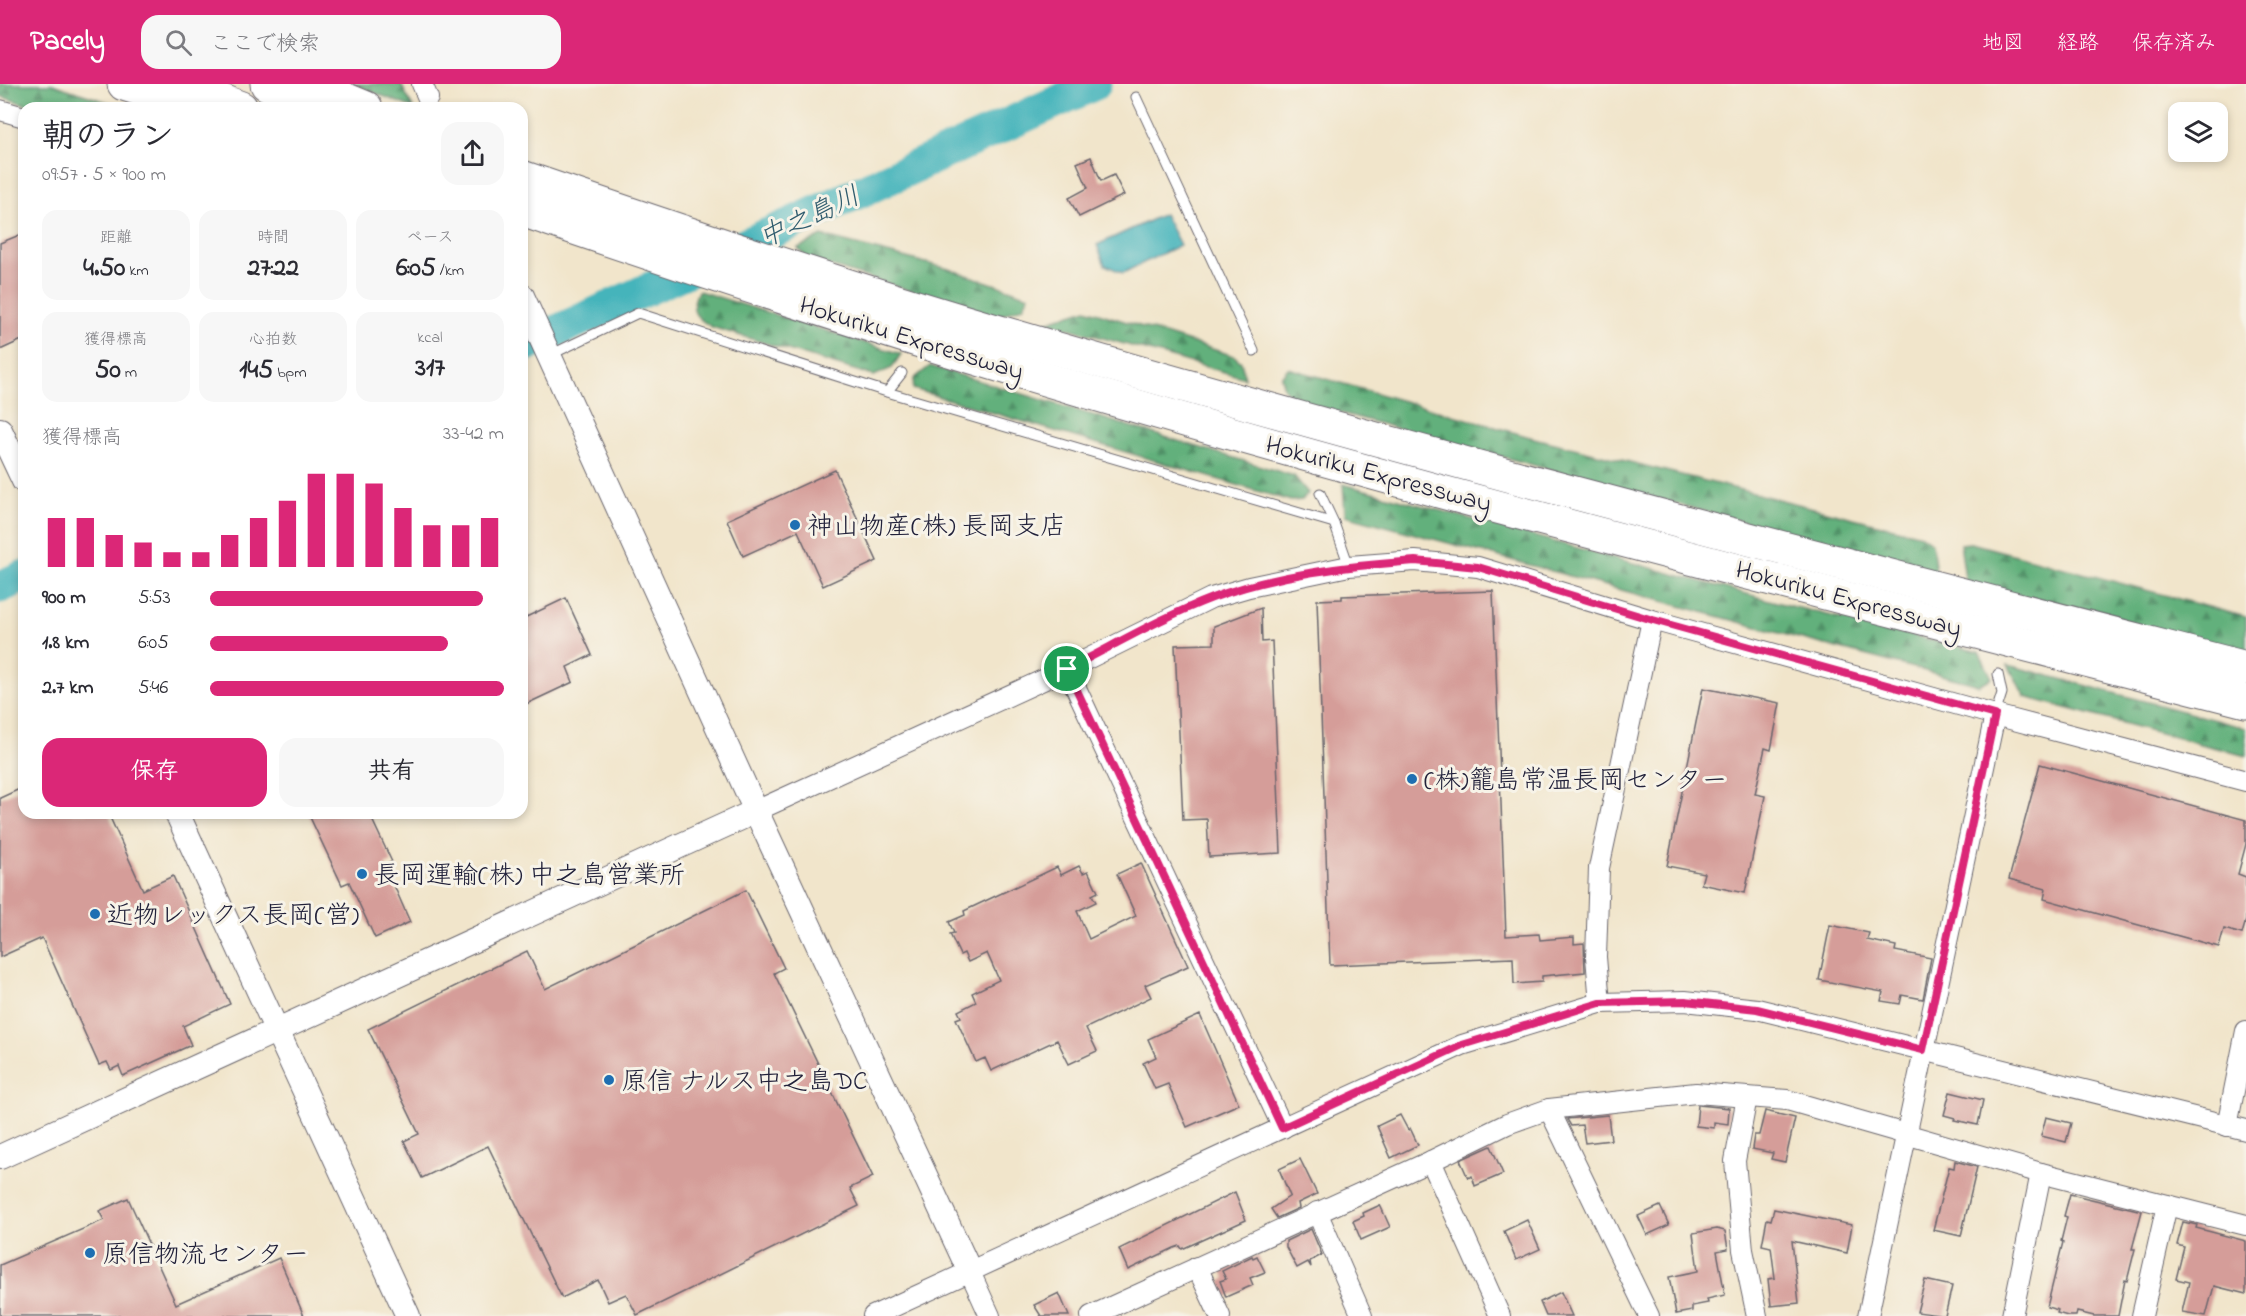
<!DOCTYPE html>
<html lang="ja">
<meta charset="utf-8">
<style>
:root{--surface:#fff;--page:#f7f7f7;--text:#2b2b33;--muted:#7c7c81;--accent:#db2777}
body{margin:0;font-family:"Indie Flower","Klee One",sans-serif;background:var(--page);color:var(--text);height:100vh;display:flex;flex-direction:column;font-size:22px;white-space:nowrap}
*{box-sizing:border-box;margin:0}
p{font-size:20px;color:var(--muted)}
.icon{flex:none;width:33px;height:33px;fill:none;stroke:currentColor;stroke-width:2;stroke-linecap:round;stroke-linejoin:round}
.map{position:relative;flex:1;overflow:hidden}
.side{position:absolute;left:18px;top:18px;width:510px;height:717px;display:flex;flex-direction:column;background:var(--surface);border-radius:18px;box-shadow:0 3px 9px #0003}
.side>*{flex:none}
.buttons{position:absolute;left:2168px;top:18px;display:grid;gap:12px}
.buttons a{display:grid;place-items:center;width:60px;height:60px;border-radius:12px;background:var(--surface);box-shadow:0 3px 9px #0003;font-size:30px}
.pin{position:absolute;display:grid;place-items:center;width:51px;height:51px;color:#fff;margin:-26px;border:3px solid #fff;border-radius:50%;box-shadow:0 2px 6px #0007}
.round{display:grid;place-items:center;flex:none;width:63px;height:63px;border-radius:18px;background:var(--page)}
.head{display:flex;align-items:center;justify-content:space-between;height:102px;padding:0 24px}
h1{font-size:33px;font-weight:800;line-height:45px}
.stats{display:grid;grid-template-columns:repeat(3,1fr);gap:9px;height:102px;padding:6px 24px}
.stats div{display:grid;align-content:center;border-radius:15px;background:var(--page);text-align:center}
.stats b{font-size:26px;font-weight:800}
.stats small{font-size:16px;font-weight:400}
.stats p{font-size:16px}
.chart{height:168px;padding:12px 24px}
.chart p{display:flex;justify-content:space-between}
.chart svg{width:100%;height:108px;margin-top:6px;stroke:var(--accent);stroke-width:6}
.action{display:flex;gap:12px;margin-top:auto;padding:12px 24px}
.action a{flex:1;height:69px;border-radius:18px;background:var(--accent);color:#fff;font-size:24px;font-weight:800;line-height:69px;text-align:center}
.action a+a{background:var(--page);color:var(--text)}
ul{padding:0 24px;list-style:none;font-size:20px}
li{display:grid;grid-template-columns:96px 72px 1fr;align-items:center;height:45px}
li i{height:15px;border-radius:8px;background:var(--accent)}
header{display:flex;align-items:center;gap:36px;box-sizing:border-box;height:84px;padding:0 30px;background:var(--accent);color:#fff}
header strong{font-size:28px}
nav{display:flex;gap:33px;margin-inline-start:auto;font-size:21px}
.search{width:420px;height:54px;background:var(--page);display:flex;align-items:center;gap:15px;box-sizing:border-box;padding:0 21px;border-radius:18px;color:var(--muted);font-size:22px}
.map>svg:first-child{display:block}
</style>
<header>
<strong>Pacely</strong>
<div class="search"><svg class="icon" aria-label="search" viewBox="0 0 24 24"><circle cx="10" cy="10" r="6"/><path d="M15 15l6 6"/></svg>ここで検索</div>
<nav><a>地図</a><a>経路</a><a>保存済み</a></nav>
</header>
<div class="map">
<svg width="2246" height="1232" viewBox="0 0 2246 1232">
<defs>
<pattern id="forest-firs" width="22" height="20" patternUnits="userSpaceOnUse" patternTransform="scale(1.5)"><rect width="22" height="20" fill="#62b07b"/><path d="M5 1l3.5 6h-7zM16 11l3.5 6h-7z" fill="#508f66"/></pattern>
</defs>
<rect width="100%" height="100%" fill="#f7f3e8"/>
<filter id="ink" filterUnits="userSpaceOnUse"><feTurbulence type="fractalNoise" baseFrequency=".0167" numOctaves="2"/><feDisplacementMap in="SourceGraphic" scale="12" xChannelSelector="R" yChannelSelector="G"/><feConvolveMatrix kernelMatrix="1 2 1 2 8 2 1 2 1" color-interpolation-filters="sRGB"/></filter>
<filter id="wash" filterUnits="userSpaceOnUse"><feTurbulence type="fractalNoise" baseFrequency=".008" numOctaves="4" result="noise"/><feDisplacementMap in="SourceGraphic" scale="24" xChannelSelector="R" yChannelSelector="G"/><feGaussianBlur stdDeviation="1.35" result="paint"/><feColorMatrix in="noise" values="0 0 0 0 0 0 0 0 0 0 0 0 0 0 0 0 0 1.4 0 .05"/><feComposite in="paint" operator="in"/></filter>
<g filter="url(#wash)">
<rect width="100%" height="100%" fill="#f1e5cb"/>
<g fill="url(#forest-firs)" stroke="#42695b" stroke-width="1.5">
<polygon points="0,0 52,0 126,24 36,24 0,12"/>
<polygon points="353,0 401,0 413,24"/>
<polygon points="822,152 949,185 1029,212 1023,223 995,233 808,175 798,164"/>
<path d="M698,207H699L901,270L892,284L874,292L712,243C694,233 689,227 698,207Z"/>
<polygon points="1086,225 1234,272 1241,278 1245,294 1046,238"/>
<polygon points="930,282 1294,392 1308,409 1302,416 1291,417 913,305 914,295"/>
<polygon points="1288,284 1530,353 1921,451 1932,459 1936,490 1293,316 1284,304 1281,293"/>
<polygon points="1343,400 1791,522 1979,568 1992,594 1979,601 1783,550 1345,431"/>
<polygon points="1971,459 2246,533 2246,568 1966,500 1960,460"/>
<polygon points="2008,581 2246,644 2246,672 2025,613"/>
</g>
<polygon fill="#44b4bb" stroke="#336b7b" stroke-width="1.5" points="1164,130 1180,161 1123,189 1105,181 1097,161"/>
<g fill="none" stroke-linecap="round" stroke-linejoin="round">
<g stroke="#44b4bb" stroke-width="33">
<polyline points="522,263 1095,0"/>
<polyline points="0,503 24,492"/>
</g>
</g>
<g id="blocks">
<g fill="#d59d99">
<polygon points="1091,73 1101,97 1114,91 1124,111 1079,133 1069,114 1088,104 1077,79"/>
<polygon points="24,149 24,255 0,266 0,159"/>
<polygon points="835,386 877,477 823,502 798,447 743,472 727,436"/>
<polygon points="1493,507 1506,852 1539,850 1540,856 1574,853 1574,860 1584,859 1585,888 1542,892 1542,898 1514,900 1513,874 1330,881 1317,516 1342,515 1342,512"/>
<polygon points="566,514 592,571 567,583 573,598 522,622 522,535"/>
<polygon points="1261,524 1262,558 1272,557 1281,769 1209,773 1207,735 1183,736 1175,561 1214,560 1214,542"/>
<polygon points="1703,604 1780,619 1771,666 1765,664 1755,710 1765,712 1745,809 1701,800 1704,789 1667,782"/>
<polygon points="2040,680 2246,736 2246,760 2238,790 2246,793 2246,836 2242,850 2224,845 2219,863 2044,815 2046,805 2009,795"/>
<polygon points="24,703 24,729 108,729 143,806 173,792 230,920 183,942 191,961 123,992 119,982 111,986 107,978 99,981 42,854 0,873 0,714"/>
<polygon points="308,729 369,729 392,778 385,781 410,838 375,854 349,798 342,801"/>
<polygon points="1141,779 1188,882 1145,901 1151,913 1086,944 1097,967 1069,980 1057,956 991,987 985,974 976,978 956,935 961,933 958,927 976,918 972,909 999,896 987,869 968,878 964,869 960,871 950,850 954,849 949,838 965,831 964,827 1057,783 1061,791 1079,782 1083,789 1088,787 1098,808 1092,811 1096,818 1077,827 1089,855 1136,832 1117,790"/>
<polygon points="746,806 784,884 774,889 873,1093 850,1104 859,1122 637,1231 626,1210 608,1218 598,1196 562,1214 488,1062 422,1094 404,1057 419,1050 368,945 527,867 545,905"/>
<polygon points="1830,841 1869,849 1867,856 1896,862 1895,867 1931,874 1923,915 1902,911 1900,920 1881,917 1883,908 1819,896"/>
<polygon points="1200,931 1239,1020 1187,1043 1168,1000 1155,1005 1143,979 1156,973 1148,955"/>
<polygon points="1950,1008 1983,1016 1978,1041 1954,1036 1955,1034 1944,1031"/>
<polygon points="1698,1021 1729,1024 1728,1040 1714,1038 1714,1044 1696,1042"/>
<polygon points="1765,1027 1795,1034 1785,1078 1771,1075 1773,1069 1752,1065 1754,1051 1759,1051"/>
<polygon points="1400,1031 1408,1046 1410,1044 1418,1061 1391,1074 1377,1042"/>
<polygon points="1608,1031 1611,1056 1585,1059 1582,1041 1571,1042 1567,1035"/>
<polygon points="2046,1033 2071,1039 2066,1058 2041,1052"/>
<polygon points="1491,1062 1503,1090 1475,1102 1472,1092 1468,1094 1460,1076"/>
<polygon points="1300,1075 1317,1110 1298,1119 1299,1124 1277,1134 1271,1125 1290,1112 1279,1085"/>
<polygon points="1955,1077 1977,1083 1961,1152 1933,1146 1949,1083 1954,1084"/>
<polygon points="1235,1108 1246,1136 1182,1165 1180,1162 1174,1164 1128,1186 1119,1165"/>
<polygon points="2070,1110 2142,1127 2132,1165 2135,1165 2127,1197 2125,1196 2118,1232 2094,1232 2077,1228 2076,1232 2068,1232 2057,1229 2058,1226 2047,1223 2063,1158 2061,1157 2067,1133 2064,1132"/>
<polygon points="128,1114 176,1220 279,1174 304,1232 0,1232 0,1181 104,1136 99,1127"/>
<polygon points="1380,1121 1390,1143 1361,1156 1353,1137 1364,1132 1363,1129"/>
<polygon points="1660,1122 1669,1141 1647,1151 1638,1132"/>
<polygon points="1774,1125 1852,1141 1847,1169 1792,1157 1799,1219 1771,1222 1768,1195 1775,1194 1771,1163 1762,1161 1767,1135 1771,1136"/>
<polygon points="1527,1136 1540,1165 1516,1176 1504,1147"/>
<polygon points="2183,1138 2197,1141 2196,1144 2246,1157 2246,1210 2214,1202 2206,1232 2182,1228 2189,1198 2176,1195 2184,1163 2177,1161"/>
<polygon points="1311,1145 1322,1171 1310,1177 1311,1183 1308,1178 1297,1184 1286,1163 1286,1157"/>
<polygon points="1717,1145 1725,1147 1728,1165 1717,1167 1725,1211 1707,1215 1708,1219 1692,1222 1692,1227 1676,1230 1669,1193 1698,1187 1693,1149"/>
<polygon points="1252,1172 1253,1174 1257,1172 1265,1188 1250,1194 1253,1201 1226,1213 1220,1197 1226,1195 1222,1187"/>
<polygon points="1925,1196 1952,1202 1945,1232 1917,1228"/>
<polygon points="1561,1208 1572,1232 1546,1232 1540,1218"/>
<polygon points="1059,1209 1069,1232 1041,1232 1034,1221"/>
</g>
</g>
</g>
<g filter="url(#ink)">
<use href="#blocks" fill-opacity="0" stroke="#6a666d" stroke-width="1.5"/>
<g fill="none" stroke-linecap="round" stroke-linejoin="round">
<defs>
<g id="service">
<polyline points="1136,13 1254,267"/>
<polyline points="550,271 638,229 887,308 1334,439"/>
<polyline points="887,308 902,289"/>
<polyline points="1320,409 1334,439 1349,482"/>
<polyline points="1995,631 2002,609 1998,590"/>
</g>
<g id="minor">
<polyline points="422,0 428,14"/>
<polyline points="0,26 24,33"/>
<polyline points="1067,585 1283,1044"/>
<polyline points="756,727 1067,585 1211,514 1249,503 1349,482 1415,477 1478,483 1652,536 1995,631 2246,697"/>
<polyline points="1600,919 1596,873 1599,784 1652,536"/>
<polyline points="1747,1013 1735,1077 1743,1166 1757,1232"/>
<polyline points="1549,1025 1649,1232"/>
<polyline points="2227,1042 2246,947"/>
<polyline points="1431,1077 1500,1232"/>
<polyline points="1317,1128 1362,1232"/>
<polyline points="1197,1183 1220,1232"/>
<polyline points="970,1188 990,1232"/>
<polyline points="873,1232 1462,961 1600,919 1685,917 1757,925 2246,1046"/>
<polyline points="1091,1232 1431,1077 1507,1040 1549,1025 1696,1009 1787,1016 2041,1089 2246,1141"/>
<polyline points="1868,1232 1995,631"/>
<polyline points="2012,1232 2041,1089"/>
<polyline points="2142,1232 2167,1121"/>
</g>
<g id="tertiary">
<polyline points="522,212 756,727 970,1188"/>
<polyline points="0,346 24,397"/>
<polyline points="177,729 408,1232"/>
<polyline points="0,1073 756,727"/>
</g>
<g id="motorway">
<polyline points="124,0 200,24"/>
<polyline points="267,0 330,24"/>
<polyline points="181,1 241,24"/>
<polyline points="313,2 366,24"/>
<path d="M522,93C667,143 812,192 959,236C1385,363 1816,473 2246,584"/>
<path d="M522,126C658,173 795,218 933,261C1366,395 1807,504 2246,617"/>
</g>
</defs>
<use href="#service" stroke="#6a666d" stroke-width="11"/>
<use href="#minor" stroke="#6a666d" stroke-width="22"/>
<use href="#tertiary" stroke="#6a666d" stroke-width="26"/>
<use href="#motorway" stroke="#6a666d" stroke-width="35"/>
<use href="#service" stroke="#fff" stroke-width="9"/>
<use href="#minor" stroke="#fff" stroke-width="20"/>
<use href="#tertiary" stroke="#fff" stroke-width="24"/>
<use href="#motorway" stroke="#fff" stroke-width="33"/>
</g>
</g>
<g fill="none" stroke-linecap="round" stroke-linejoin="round" filter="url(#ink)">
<defs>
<path id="route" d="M1415,477L1478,483L1653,536L1995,631L1923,966L1757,925L1685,917L1600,919L1462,961L1282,1044L1067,585C1115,561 1162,533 1212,514C1276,490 1347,482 1415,477Z"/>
</defs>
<use href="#route" stroke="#fff" stroke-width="12"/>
<use href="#route" stroke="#db2777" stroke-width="8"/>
</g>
<g fill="#1f6fb2" stroke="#f7f3e8" stroke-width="2">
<circle cx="795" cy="441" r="6"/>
<circle cx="1412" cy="695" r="6"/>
<circle cx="362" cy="790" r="6"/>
<circle cx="95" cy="830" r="6"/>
<circle cx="609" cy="996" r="6"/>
<circle cx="90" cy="1169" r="6"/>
</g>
<g text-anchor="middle" stroke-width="6" stroke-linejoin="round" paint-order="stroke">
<g font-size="26" fill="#22223b" stroke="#f7f3e8">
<text transform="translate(912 253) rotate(17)" y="9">Hokuriku Expressway</text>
<text transform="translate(1379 389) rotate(15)" y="9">Hokuriku Expressway</text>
<text transform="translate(1849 514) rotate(15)" y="9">Hokuriku Expressway</text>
</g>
<g font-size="26" fill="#22223b" stroke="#f7f3e8" text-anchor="start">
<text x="807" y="450">神山物産(株) 長岡支店</text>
<text x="1424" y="704">(株)籠島常温長岡センター</text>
<text x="374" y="799">長岡運輸(株) 中之島営業所</text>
<text x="107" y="839">近物レックス長岡(営)</text>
<text x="621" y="1005">原信 ナルス中之島DC</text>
<text x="102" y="1178">原信物流センター</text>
</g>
<g font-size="27" font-style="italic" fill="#305c6e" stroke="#f7f3e8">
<text transform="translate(809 132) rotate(-25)" y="9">中之島川</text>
</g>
</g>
</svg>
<div class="buttons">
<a><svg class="icon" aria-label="layers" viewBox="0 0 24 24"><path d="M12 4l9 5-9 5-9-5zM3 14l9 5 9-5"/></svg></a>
</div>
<div class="pin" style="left:1067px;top:585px;background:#1e9e55"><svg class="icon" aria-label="arrive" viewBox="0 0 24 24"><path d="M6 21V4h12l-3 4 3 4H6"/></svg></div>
<section class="side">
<div class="head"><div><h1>朝のラン</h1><p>09:57 · 5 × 900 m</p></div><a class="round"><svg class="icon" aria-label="share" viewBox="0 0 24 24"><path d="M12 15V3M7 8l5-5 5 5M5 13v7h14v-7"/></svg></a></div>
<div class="stats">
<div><p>距離</p><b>4.50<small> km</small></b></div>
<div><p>時間</p><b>27:22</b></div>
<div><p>ペース</p><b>6:05<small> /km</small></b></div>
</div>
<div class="stats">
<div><p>獲得標高</p><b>50<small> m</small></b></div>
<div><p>心拍数</p><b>145<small> bpm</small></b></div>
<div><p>kcal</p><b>317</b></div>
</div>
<div class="chart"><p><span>獲得標高</span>33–42 m</p>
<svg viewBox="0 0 160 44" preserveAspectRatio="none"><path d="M5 44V24M15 44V24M25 44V31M35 44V34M45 44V38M55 44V38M65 44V31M75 44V24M85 44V17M95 44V6M105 44V6M115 44V10M125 44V20M135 44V27M145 44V27M155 44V24"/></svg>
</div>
<ul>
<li><b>900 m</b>5:53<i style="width:93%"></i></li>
<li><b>1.8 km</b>6:05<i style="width:81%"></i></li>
<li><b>2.7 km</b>5:46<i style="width:100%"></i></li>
</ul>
<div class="action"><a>保存</a><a>共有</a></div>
</section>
</div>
